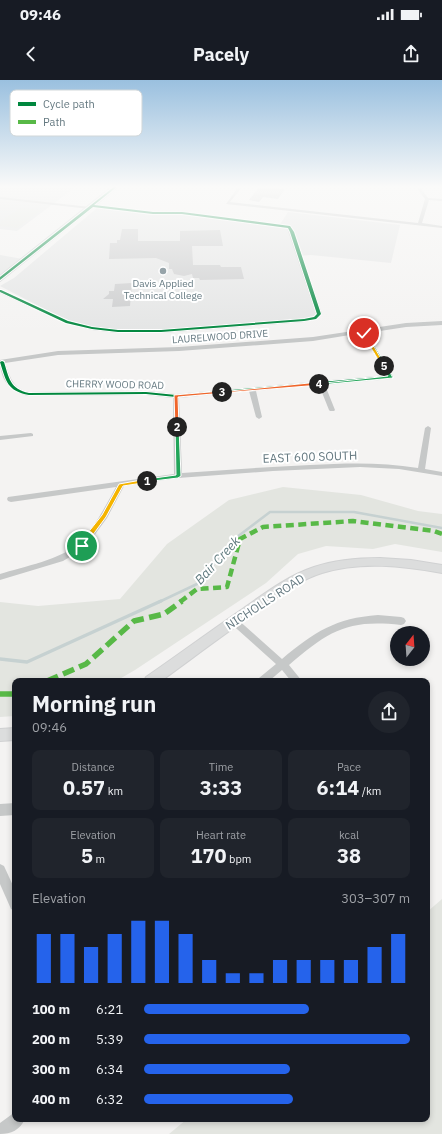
<!DOCTYPE html>
<meta charset="utf-8">
<style>
:root{--surface:#171b24;--page:#20242c;--text:#f1f3f6;--muted:#9ea1a6;--accent:#2563eb}
body{margin:0;font-family:"IBM Plex Sans",sans-serif;background:var(--page);color:var(--text);height:100vh;display:flex;flex-direction:column;font-size:15px;white-space:nowrap}
*{box-sizing:border-box;margin:0}
p{font-size:13px;color:var(--muted)}
.icon{flex:none;width:22px;height:22px;fill:none;stroke:currentColor;stroke-width:2;stroke-linecap:round;stroke-linejoin:round}
.map{position:relative;flex:1;overflow:hidden}
.panel{position:absolute;left:12px;top:598px;width:418px;height:444px;display:flex;flex-direction:column;background:var(--surface);border-radius:8px;box-shadow:0 2px 6px #0003}
.panel>*{flex:none}
.needle{width:26px;rotate:17deg}
.controls{position:absolute;left:390px;top:546px;display:grid;gap:8px}
.controls a{display:grid;place-items:center;width:40px;height:40px;border-radius:50%;background:var(--surface);box-shadow:0 2px 6px #0003;font-size:20px}
.pin{position:absolute;display:grid;place-items:center;width:34px;height:34px;color:#fff;margin:-17px;border:2px solid #fff;border-radius:50%;box-shadow:0 1px 4px #0007}
.km{position:absolute;width:20px;height:20px;margin:-10px;border-radius:50%;background:#222;color:#fff;font-size:11px;line-height:20px;text-align:center}
.round{display:grid;place-items:center;flex:none;width:42px;height:42px;border-radius:21px;background:var(--page)}
.headline{display:flex;align-items:center;justify-content:space-between;height:68px;padding:0 20px}
h1{font-size:22px;font-weight:700;line-height:30px}
.metrics{display:grid;grid-template-columns:repeat(3,1fr);gap:6px;height:68px;padding:4px 20px}
.metrics div{display:grid;align-content:center;border-radius:8px;background:var(--page);text-align:center}
.metrics b{font-size:20px;font-weight:700}
.metrics small{font-size:11px;font-weight:400}
.metrics p{font-size:11px}
.chart{height:112px;padding:8px 20px}
.chart p{display:flex;justify-content:space-between}
.chart svg{width:100%;height:72px;margin-top:4px;stroke:var(--accent);stroke-width:6}
ul{padding:0 20px;list-style:none;font-size:13px}
li{display:grid;grid-template-columns:64px 48px 1fr;align-items:center;height:30px}
li i{height:10px;border-radius:5px;background:var(--accent)}
.status{display:flex;justify-content:space-between;align-items:center;height:28px;padding:0 20px;background:var(--surface);direction:ltr}
.status svg{height:11px;fill:currentColor}
header{display:flex;justify-content:space-between;align-items:center;height:52px;padding:0 20px;background:var(--surface);font-size:18px;font-weight:700}
.map>svg:first-child{display:block}
</style>
<div class="status"><b>09:46</b><svg viewBox="0 0 49 12"><path d="M0 12V9h3v3zM5 12V6h3v6zM10 12V3h3v9zM15 12V0h3v12zM26 1h20v11H26zM47 4h2v5h-2z"/></svg></div>
<header><svg class="icon" aria-label="back" viewBox="0 0 24 24"><path d="M15 5l-7 7 7 7"/></svg>Pacely<svg class="icon" aria-label="share" viewBox="0 0 24 24"><path d="M12 15V3M7 8l5-5 5 5M5 13v7h14v-7"/></svg></header>
<div class="map">
<svg width="442" height="1054" viewBox="0 0 442 1054">
<rect width="100%" height="100%" fill="#f4f3f2"/>
<g fill="#e4e5e5">
<polygon points="0,106 77,106 17,151 0,149"/>
<polygon points="97,128 151,135 182,135 279,146 288,132 400,145 391,183 311,175 298,176 316,235 312,238 148,251 95,248 66,240 0,206 14,198"/>
<polygon points="0,175 23,179 0,197"/>
</g>
<g fill="#e3e5e0">
<polygon points="20,128 41,130 17,148 0,146 0,142"/>
<polygon points="283,407 361,415 418,431 442,434 442,472 395,464 373,469 326,466 298,474 266,503 135,590 116,601 15,601 15,636 0,637 0,522 38,526 120,519 167,464 229,420"/>
<polygon points="442,819 442,1054 169,1054 187,1039 427,1039 427,832"/>
</g>
<g fill="none" stroke-linecap="round" stroke-linejoin="round">
<polyline stroke="#c6d1d1" stroke-width="2.5" points="159,522 197,504 237,457 270,432 354,432 442,448"/>
<polyline stroke="#c6d1d1" stroke-width="3.5" points="0,579 27,582 161,521"/>
</g>
<g fill="#cacbcc">
<polygon points="260,106 281,106 279,109 285,109 278,119 263,117 259,122 249,120"/>
<polygon points="122,149 138,149 138,161 180,161 180,151 220,150 223,166 192,166 193,185 220,185 221,187 241,187 244,199 200,200 199,198 193,198 192,194 184,196 174,194 172,189 169,189 169,183 156,178 109,179 110,163 117,163 117,160 120,160"/>
<polygon points="132,203 130,226 112,227 113,219 103,219 109,214 109,211 114,211 115,204"/>
</g>
<g fill="none" stroke-linecap="round" stroke-linejoin="round">
<defs>
<g id="secondary">
<polygon points="113,106 119,106 0,201 0,196"/>
<path d="M380,478L411,480L442,485V493C403,486 361,481 322,493C299,500 279,516 259,530C226,553 194,577 161,601H144L146,597C178,575 209,552 241,530C264,514 287,496 314,487C335,480 358,478 380,478Z"/>
<polygon points="15,648 15,660 0,661 0,649"/>
</g>
</defs>
<use href="#secondary" stroke="#d0d1d2" stroke-width="2"/>
<g fill="#c6c8c8" fill-rule="evenodd">
<polygon points="239,106 243,106 230,122 418,143 425,119 415,106 419,106 428,118 442,119 442,121 429,120 422,143 442,146 442,148 226,124"/>
<polygon points="0,117 90,127 92,128 90,129 0,119"/>
<polygon points="93,125 153,132 182,132 291,146 294,152 322,234 317,239 304,242 161,253 118,253 92,250 65,243 0,213 0,209 2,210 69,241 92,246 118,249 161,249 304,238 313,237 316,234 287,148 182,134 153,134 92,127"/>
<path d="M442,241V245L406,247L367,253L394,297L391,299L325,305L335,330L334,331H330L329,330L319,305L256,311L262,337L259,339L256,337L249,311L179,318L182,393C225,390 267,387 310,385C347,383 382,382 418,388L425,348L428,346L431,348L425,389L442,392V396L399,389L360,387L273,391L178,398L124,406L107,438L85,468L63,481L0,500V494C22,487 63,479 79,463C94,449 106,425 116,407L11,422L8,421L7,419L8,417L174,394L173,318L146,315L29,316C10,312 0,300 0,280L58,271L179,267L313,257L406,243ZM362,253L387,295L176,314L146,311L29,312C13,309 10,297 5,283L58,275L179,271L313,261Z"/>
<polygon points="31,353 33,354 33,356 0,360 0,356"/>
<path d="M378,535L401,537L404,538L406,541L404,544L401,545C347,539 329,551 289,585L302,601H291L282,590L269,601H257L259,598L276,584L228,541L230,538H236L282,579C314,552 336,538 378,535Z"/>
<polygon points="15,723 15,735 0,736 0,724"/>
<polygon points="0,784 4,786 15,810 15,831 11,829 0,804"/>
<path d="M15,1032V1039H25C20,1050 11,1054 0,1054V1043Z"/>
</g>
<use href="#secondary" fill="#dcdddd" fill-rule="evenodd"/>
<polyline stroke="#58b947" stroke-width="4.5" stroke-dasharray="8 4.5" stroke-linecap="butt" points="180,522 197,509 227,507 240,459 263,447 353,441 434,451 442,454"/>
<g stroke="#58b947" stroke-width="5.5" stroke-dasharray="12 5.5" stroke-linecap="butt">
<polyline points="47,601 86,584 134,541 164,534 182,521"/>
<polyline points="0,614 15,614"/>
</g>
<defs>
<g id="cycleway">
<polygon points="115,106 118,106 94,125 153,132 182,132 290,146 294,152 321,234 316,239 304,241 161,252 118,252 92,249 66,243 0,212 0,210 1,210 68,241 92,247 118,250 161,250 304,239 314,237 317,234 290,152 288,148 182,134 153,134 93,127 0,200 0,197"/>
<path d="M362,250L365,251L393,297L392,298L176,317L146,314L29,315C7,311 6,301 0,282L2,281L4,282C9,298 10,309 29,313L146,312L176,315L388,296L361,251Z"/>
</g>
</defs>
<use href="#cycleway" stroke="#fff" stroke-width="2"/>
<use href="#cycleway" fill="#00873e" fill-rule="evenodd"/>
</g>
<linearGradient id="sky" x2="0" y2="1"><stop stop-color="#9ac0df"/><stop offset="0.42" stop-color="#fafaf9"/><stop offset="1" stop-color="#fafaf9" stop-opacity="0"/></linearGradient>
<rect width="442" height="254" fill="url(#sky)"/>
<polygon fill="#f5b400" stroke="#fff" points="147,399 150,401 149,402 123,406 106,437 84,467 79,467 79,464 102,435 119,404"/>
<polygon fill="#22a559" stroke="#fff" points="175,346 179,347 181,396 178,398 145,402 145,401 147,399 176,395"/>
<polygon fill="#f0652b" stroke="#fff" points="222,311 224,313 178,317 179,347 175,348 174,315"/>
<polygon fill="#f0652b" stroke="#fff" points="319,302 320,305 222,313 220,312"/>
<polygon fill="#22a559" stroke="#fff" points="383,285 386,285 393,298 319,305 316,304 388,296"/>
<polygon fill="#f5b400" stroke="#fff" points="364,252 366,253 386,287 382,286 362,253"/>
<circle fill="#97a4a9" stroke="#fff" stroke-width="1.5" cx="163" cy="191" r="4"/>
<g text-anchor="middle" stroke-width="4" stroke-linejoin="round" paint-order="stroke">
<g font-size="10" fill="#657981" stroke="#fff">
<text x="163" y="207">Davis Applied<tspan x="163" dy="12">Technical College</tspan></text>
</g>
<g font-size="10" fill="#657981" stroke="#fff">
<text transform="translate(220 256) rotate(-4)" y="4">LAURELWOOD DRIVE</text>
<text transform="translate(115 304) rotate(1)" y="4">CHERRY WOOD ROAD</text>
</g>
<g font-size="12" fill="#657981" stroke="#fff">
<text transform="translate(310 377) rotate(-2)" y="4">EAST 600 SOUTH</text>
<text transform="translate(265 522) rotate(-33)" y="4">NICHOLLS ROAD</text>
</g>
<g font-size="13" font-style="italic" fill="#607b7f" stroke="#fff">
<text transform="translate(217 480) rotate(-47)" y="5">Bair Creek</text>
</g>
</g>
<rect x="10" y="10" width="132" height="46" rx="6" fill="#fff" stroke="#d1d7d9" stroke-width="1"/>
<rect x="18" y="22" width="18" height="4" fill="#00873e"/>
<rect x="18" y="40" width="18" height="4" fill="#58b947"/>
<g font-size="11" fill="#657981">
<text x="43" y="28">Cycle path</text>
<text x="43" y="46">Path</text>
</g>
</svg>
<div class="controls">
<a><svg class="needle" viewBox="-14 -14 28 28"><path d="M0-13l5 13h-10z" fill="#e53935"/><path d="M0 13l5-13h-10z" fill="#9ea1a6"/></svg></a>
</div>
<div class="pin" style="left:82px;top:466px;background:#1e9e55"><svg class="icon" aria-label="arrive" viewBox="0 0 24 24"><path d="M6 21V4h12l-3 4 3 4H6"/></svg></div>
<div class="pin" style="left:364px;top:253px;background:#d93025"><svg class="icon" aria-label="check" viewBox="0 0 24 24"><path d="M5 12l5 5 9-10"/></svg></div>
<b class="km" style="left:147px;top:401px">1</b>
<b class="km" style="left:177px;top:347px">2</b>
<b class="km" style="left:222px;top:312px">3</b>
<b class="km" style="left:319px;top:304px">4</b>
<b class="km" style="left:384px;top:286px">5</b>
<section class="panel">
<div class="headline"><div><h1>Morning run</h1><p>09:46</p></div><a class="round"><svg class="icon" aria-label="share" viewBox="0 0 24 24"><path d="M12 15V3M7 8l5-5 5 5M5 13v7h14v-7"/></svg></a></div>
<div class="metrics">
<div><p>Distance</p><b>0.57<small> km</small></b></div>
<div><p>Time</p><b>3:33</b></div>
<div><p>Pace</p><b>6:14<small> /km</small></b></div>
</div>
<div class="metrics">
<div><p>Elevation</p><b>5<small> m</small></b></div>
<div><p>Heart rate</p><b>170<small> bpm</small></b></div>
<div><p>kcal</p><b>38</b></div>
</div>
<div class="chart"><p><span>Elevation</span>303–307 m</p>
<svg viewBox="0 0 160 44" preserveAspectRatio="none"><path d="M5 44V14M15 44V14M25 44V22M35 44V14M45 44V6M55 44V6M65 44V14M75 44V30M85 44V38M95 44V38M105 44V30M115 44V30M125 44V30M135 44V30M145 44V22M155 44V14"/></svg>
</div>
<ul>
<li><b>100 m</b>6:21<i style="width:62%"></i></li>
<li><b>200 m</b>5:39<i style="width:100%"></i></li>
<li><b>300 m</b>6:34<i style="width:55%"></i></li>
<li><b>400 m</b>6:32<i style="width:56%"></i></li>
</ul>
</section>
</div>
